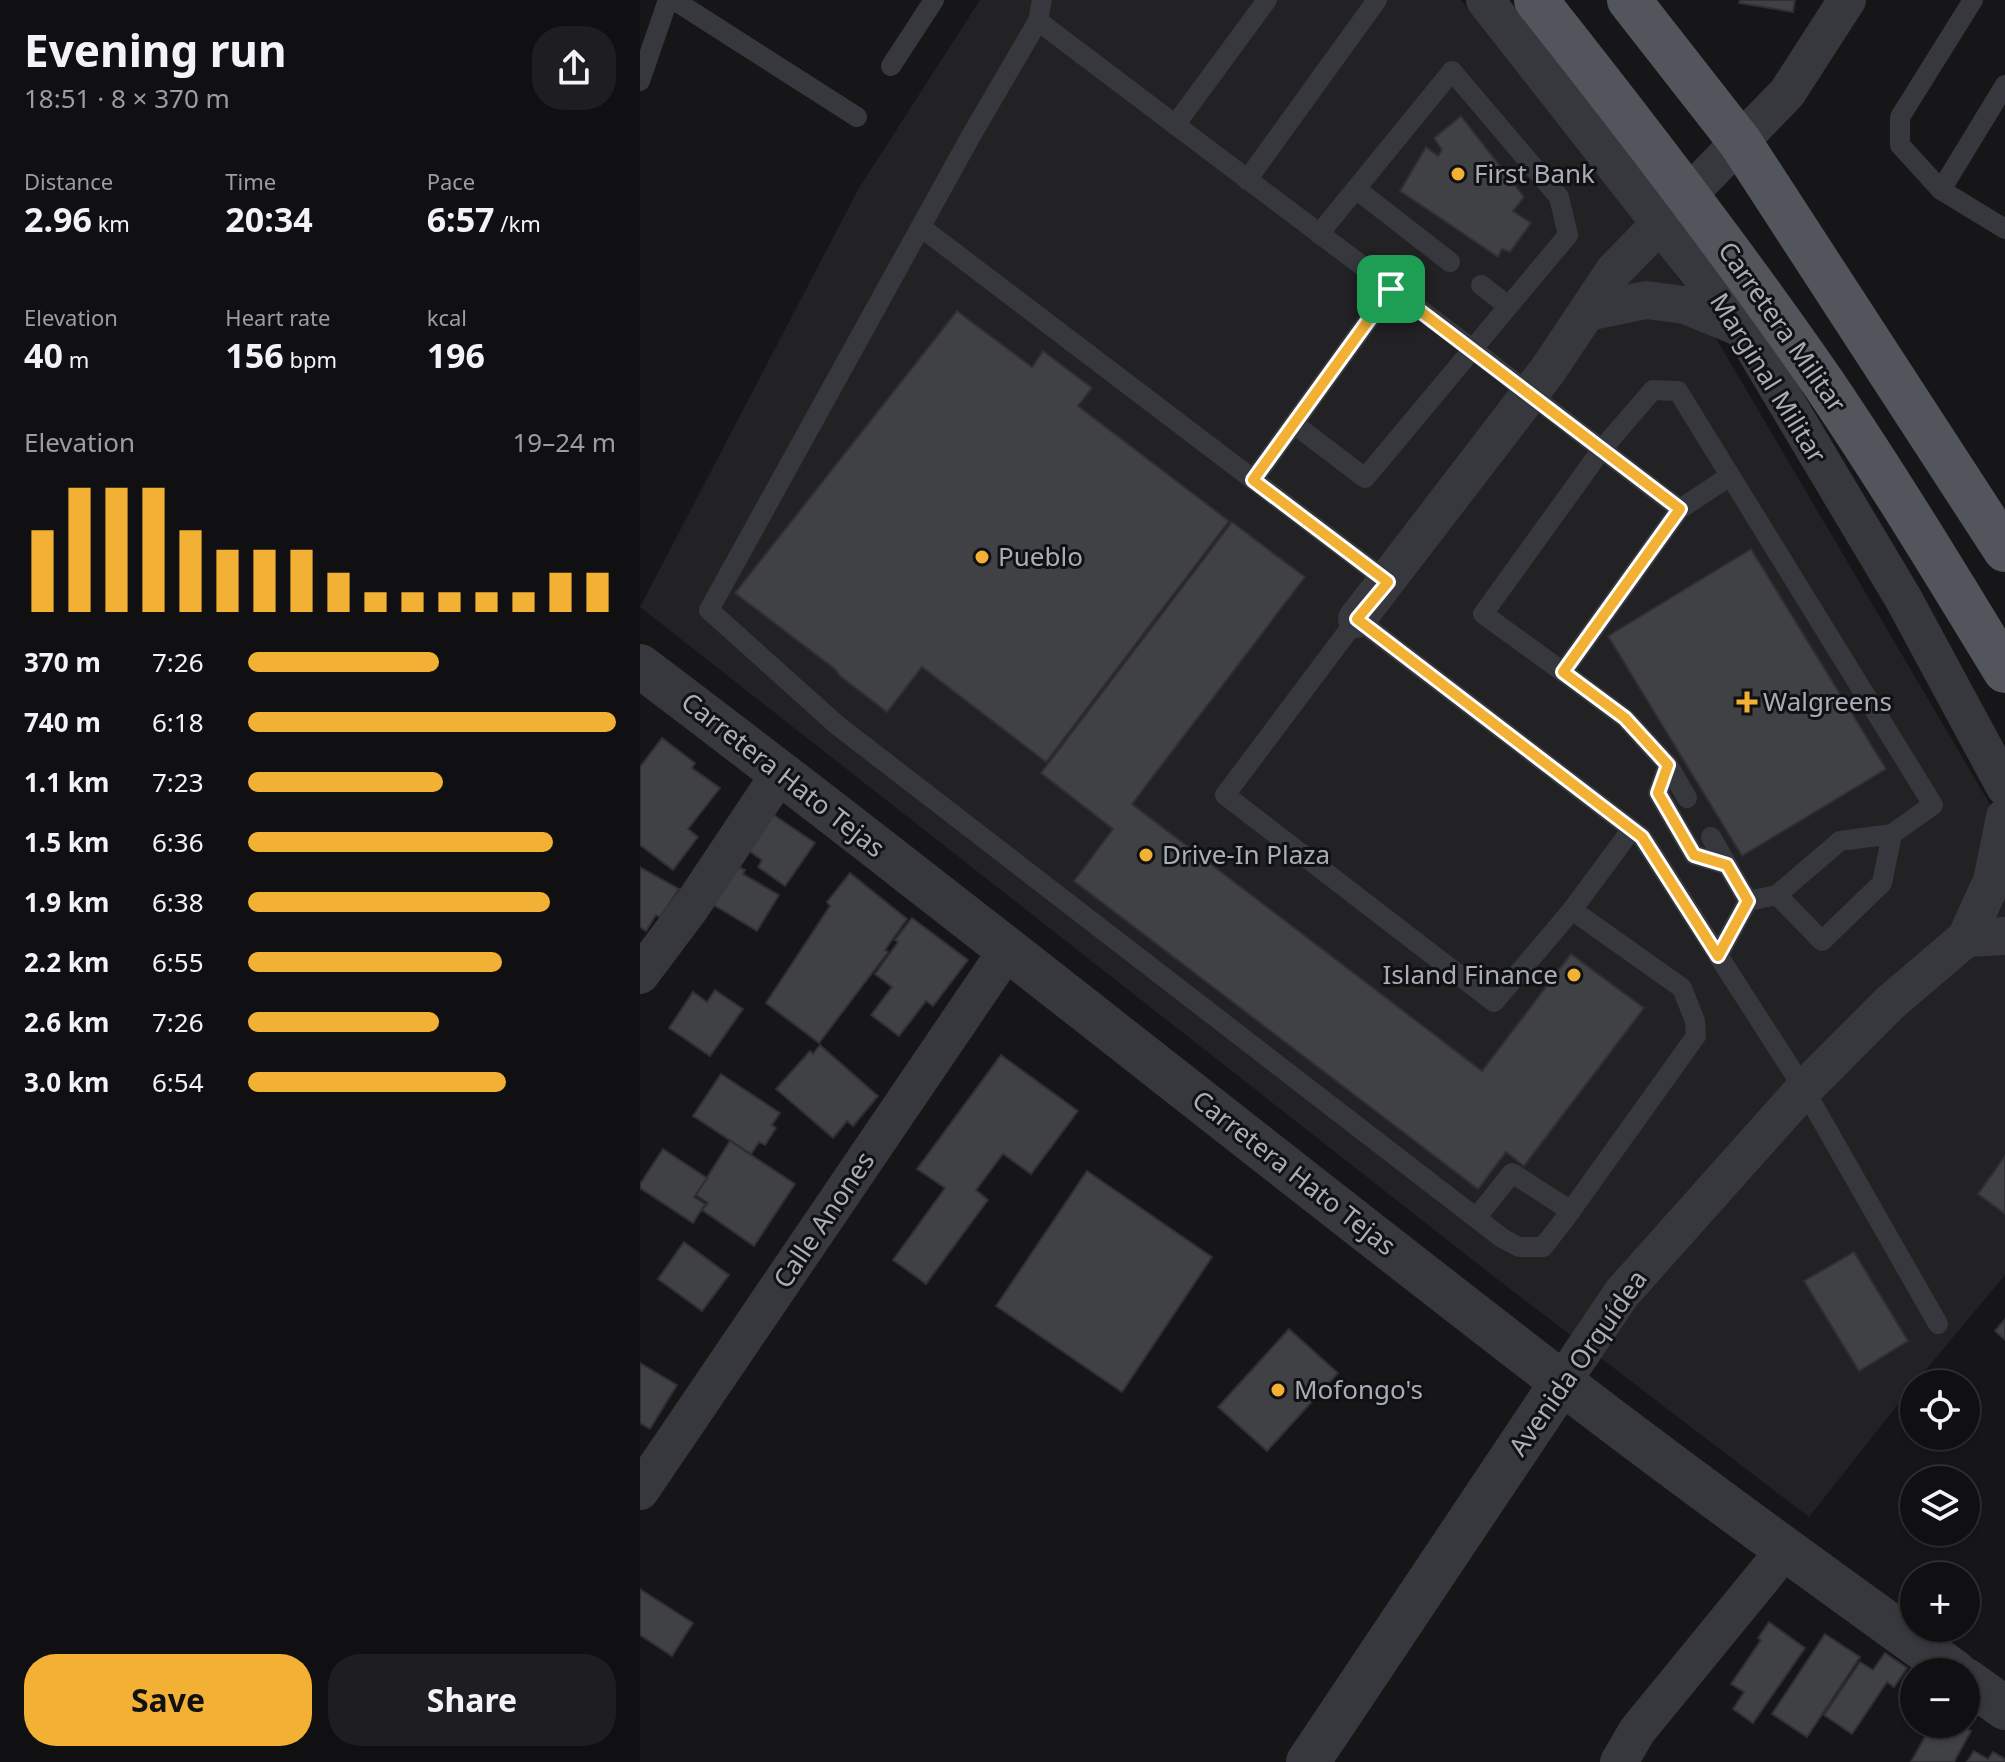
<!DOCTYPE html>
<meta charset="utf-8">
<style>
:root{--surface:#101012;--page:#1e1e20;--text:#f1f3f6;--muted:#9c9d9f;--line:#303032;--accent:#f2b134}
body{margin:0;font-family:"Noto Sans",sans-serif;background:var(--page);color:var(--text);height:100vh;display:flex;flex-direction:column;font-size:30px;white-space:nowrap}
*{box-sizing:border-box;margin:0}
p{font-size:26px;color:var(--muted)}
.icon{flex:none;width:44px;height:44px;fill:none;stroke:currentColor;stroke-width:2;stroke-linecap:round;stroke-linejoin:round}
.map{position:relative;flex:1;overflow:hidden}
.sheet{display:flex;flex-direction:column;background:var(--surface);width:640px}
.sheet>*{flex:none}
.tools{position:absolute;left:1260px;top:1370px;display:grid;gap:16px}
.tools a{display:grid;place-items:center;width:80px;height:80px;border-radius:50%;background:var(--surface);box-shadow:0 2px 6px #0004,0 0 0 2px var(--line);font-size:40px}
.pin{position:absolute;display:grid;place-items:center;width:68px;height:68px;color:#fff;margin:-34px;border-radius:16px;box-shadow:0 4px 12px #0006}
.round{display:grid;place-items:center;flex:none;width:84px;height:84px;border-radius:32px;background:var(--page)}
.head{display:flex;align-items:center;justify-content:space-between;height:136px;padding:0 24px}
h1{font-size:44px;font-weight:700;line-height:60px}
.metrics{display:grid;grid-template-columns:repeat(3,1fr);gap:12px;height:136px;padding:8px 24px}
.metrics div{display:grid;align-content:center}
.metrics b{font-size:34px;font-weight:700}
.metrics small{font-size:22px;font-weight:400}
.metrics p{font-size:22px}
.chart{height:224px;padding:16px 24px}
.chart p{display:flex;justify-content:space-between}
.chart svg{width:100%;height:144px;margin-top:8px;stroke:var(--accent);stroke-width:6}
.primary-button{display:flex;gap:16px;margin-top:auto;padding:16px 24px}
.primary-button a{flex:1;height:92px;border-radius:32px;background:var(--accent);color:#111;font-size:32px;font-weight:700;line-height:92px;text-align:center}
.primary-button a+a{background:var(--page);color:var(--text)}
ul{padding:0 24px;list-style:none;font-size:26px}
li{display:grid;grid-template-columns:128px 96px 1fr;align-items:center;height:60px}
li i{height:20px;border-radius:10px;background:var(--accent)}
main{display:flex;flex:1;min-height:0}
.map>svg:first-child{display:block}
</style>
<main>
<section class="sheet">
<div class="head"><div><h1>Evening run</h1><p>18:51 · 8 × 370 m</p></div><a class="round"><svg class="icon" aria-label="share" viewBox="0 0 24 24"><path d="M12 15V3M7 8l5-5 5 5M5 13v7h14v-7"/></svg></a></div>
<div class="metrics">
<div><p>Distance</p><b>2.96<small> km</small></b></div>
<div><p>Time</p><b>20:34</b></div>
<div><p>Pace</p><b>6:57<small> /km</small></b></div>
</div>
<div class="metrics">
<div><p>Elevation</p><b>40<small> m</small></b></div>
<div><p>Heart rate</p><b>156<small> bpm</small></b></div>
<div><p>kcal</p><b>196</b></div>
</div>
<div class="chart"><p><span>Elevation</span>19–24 m</p>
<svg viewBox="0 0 160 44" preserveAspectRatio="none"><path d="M5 44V19M15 44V6M25 44V6M35 44V6M45 44V19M55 44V25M65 44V25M75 44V25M85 44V32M95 44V38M105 44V38M115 44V38M125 44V38M135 44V38M145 44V32M155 44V32"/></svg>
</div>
<ul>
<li><b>370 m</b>7:26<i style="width:52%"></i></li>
<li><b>740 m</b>6:18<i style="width:100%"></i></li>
<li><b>1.1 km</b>7:23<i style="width:53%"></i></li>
<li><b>1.5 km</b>6:36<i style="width:83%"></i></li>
<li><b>1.9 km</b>6:38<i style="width:82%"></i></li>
<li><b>2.2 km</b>6:55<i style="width:69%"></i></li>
<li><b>2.6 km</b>7:26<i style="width:52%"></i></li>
<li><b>3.0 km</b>6:54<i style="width:70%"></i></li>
</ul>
<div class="primary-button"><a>Save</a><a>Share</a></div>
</section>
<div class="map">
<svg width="1365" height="1762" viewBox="0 0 1365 1762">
<rect width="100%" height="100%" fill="#161618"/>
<polygon fill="#222225" points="340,0 821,0 957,158 1060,311 1365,830 1365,1275 1274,1384 1169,1517 857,1279 0,607 219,188"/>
<g fill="#404145" stroke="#303034" stroke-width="2">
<polygon points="1100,0 1155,0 1153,12 1099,3"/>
<polygon points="821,116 884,197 873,211 891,223 870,252 862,249 858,257 760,191 786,147 798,156 802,150 794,138"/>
<polygon points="317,311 392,367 403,351 452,388 438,406 589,521 406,762 282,667 247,712 200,676 196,670 95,593"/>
<polygon points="592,522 665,577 492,804 842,1071 931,954 1004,1008 884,1166 866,1152 838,1189 434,881 473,829 401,773"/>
<polygon points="1111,549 1246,769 1102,856 968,636"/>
<polygon points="22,738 55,763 52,768 80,788 48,829 58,837 33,870 0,845 0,767"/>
<polygon points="128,811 175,843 145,886 118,867 122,860 103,847"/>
<polygon points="95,865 105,870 103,874 139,895 117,931 72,904"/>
<polygon points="0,867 39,889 20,917 16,915 6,931 0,927"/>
<polygon points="210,873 267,919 245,950 248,952 179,1043 126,1003 190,906 187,902"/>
<polygon points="272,918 328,960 293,1006 286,1001 259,1036 231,1015 252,987 235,974 258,942 255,940"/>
<polygon points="75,990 103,1009 70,1056 29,1028 53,992 67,1002"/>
<polygon points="180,1045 238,1096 213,1126 207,1121 193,1138 136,1089 170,1051 173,1054"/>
<polygon points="361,1055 438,1111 391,1174 363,1154 336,1190 348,1200 286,1284 253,1260 305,1188 277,1169"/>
<polygon points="81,1074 140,1113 132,1125 136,1128 125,1145 119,1142 111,1154 53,1116"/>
<polygon points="90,1141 155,1184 114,1246 62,1210 68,1203 56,1195"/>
<polygon points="23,1149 67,1178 54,1197 65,1204 53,1223 0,1188 0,1184"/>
<polygon points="1365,1156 1365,1214 1338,1194"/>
<polygon points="447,1171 572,1257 482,1392 356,1306"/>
<polygon points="44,1242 89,1275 62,1311 18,1279"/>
<polygon points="1214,1252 1268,1341 1219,1371 1164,1281"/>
<polygon points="1365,1319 1365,1340 1355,1331"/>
<polygon points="649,1329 698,1373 627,1451 578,1407"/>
<polygon points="0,1363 37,1385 10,1429 0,1423"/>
<polygon points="0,1589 53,1623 32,1656 0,1635"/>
<polygon points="1129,1622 1165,1648 1113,1723 1093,1709 1104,1692 1091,1684 1121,1640 1118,1638"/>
<polygon points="1185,1634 1220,1657 1167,1737 1132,1714"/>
<polygon points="1245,1653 1267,1668 1254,1687 1247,1682 1212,1734 1184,1715 1220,1662 1233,1670"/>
<polygon points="1292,1724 1317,1724 1331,1731 1314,1762 1271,1762"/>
<polygon points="1334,1751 1348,1759 1353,1752 1365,1759 1365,1762 1327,1762"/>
</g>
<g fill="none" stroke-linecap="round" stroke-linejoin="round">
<g stroke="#37383d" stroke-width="20">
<polyline points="34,0 217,117"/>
<path d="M402,0L398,21L831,348C900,402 970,456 1040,509L923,672L843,614L962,449L1013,390L1038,391L1293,805L1252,834L1242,883L1182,941L1137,895L1200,841L1252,834"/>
<polyline points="398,21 332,134 69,610 197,725 862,1238 879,1247 903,1247 925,1219 1056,1036 1055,1021 1042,988 932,910 992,829"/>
<polyline points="251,66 294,0"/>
<polyline points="0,81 28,0"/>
<polyline points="1365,85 1301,190 1365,229"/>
<polyline points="535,125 627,0"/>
<polyline points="607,180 737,0"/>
<polyline points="716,189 810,262"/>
<polyline points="1301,190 1260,145 1260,117 1333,0"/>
<polyline points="282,228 748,582"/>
<polyline points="841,285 867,305"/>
<polyline points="654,424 725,478 928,235 919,197 812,71 679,234"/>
<polyline points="613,480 751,289"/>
<polyline points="1040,509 1090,476"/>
<polyline points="923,672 985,718 1028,765 1047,798"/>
<polyline points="1028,765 1018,793 1054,855 1087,865"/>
<polyline points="1071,837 1108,901"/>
<polyline points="932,910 854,1002 585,795 717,619 1002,837 1164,1089 1298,1324"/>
<polyline points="1078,956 1108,901 1137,895"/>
<polyline points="836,1218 872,1173 931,1211"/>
</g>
<g stroke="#37383d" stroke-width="38">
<polyline points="845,0 1102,328 1263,598 1365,787"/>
<polyline points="948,312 1006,300 1045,305 1099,327"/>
<polyline points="717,619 908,370 974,271 1147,93 1207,0"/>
<polyline points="1326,938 1365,936"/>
<polyline points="0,975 51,907 141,772"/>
<polyline points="922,1382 982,1293 1164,1089 1251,1002 1326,938 1352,881 1365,817"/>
<polyline points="0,1491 368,949"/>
<polyline points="979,1762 997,1731 1145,1550"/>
</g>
<g stroke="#37383d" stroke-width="44">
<path d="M0,666C310,900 612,1144 920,1381C1050,1481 1182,1576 1315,1672"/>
<polyline points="1326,1680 1365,1708"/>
<polyline points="668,1762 922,1382"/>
</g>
<g stroke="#53555c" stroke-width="44">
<path d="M896,0C995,125 1093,252 1184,384C1247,477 1306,574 1365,671"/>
<polyline points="989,0 1100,142 1365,550"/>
</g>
</g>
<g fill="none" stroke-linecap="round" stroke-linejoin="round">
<defs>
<polygon id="route" points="751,289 1040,509 923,672 985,718 1028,765 1018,793 1054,855 1087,865 1108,901 1078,956 1002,837 717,619 748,582 613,480"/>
</defs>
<use href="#route" stroke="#fff" stroke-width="16"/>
<use href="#route" stroke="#f2b134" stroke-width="10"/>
</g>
<g fill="#f2b134" stroke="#111113" stroke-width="3">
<circle cx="818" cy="174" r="8"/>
<circle cx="342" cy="557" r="8"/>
<path d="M1103 690h8v8h8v8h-8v8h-8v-8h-8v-8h8z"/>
<circle cx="506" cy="855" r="8"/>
<circle cx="934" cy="975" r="8"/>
<circle cx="638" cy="1390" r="8"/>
</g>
<g text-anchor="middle" stroke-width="6" stroke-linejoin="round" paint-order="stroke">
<g font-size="26" fill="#a8adb8" stroke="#111113" text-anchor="start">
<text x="834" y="183">First Bank</text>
<text x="358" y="566">Pueblo</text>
<text x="1123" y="711">Walgreens</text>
<text x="522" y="864">Drive-In Plaza</text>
<text x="918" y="984" text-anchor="end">Island Finance</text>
<text x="654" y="1399">Mofongo's</text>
</g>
<g font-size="26" fill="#a8adb8" stroke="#111113">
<text transform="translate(1142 327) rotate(55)" y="9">Carretera Militar</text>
<text transform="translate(1128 378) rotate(58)" y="9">Marginal Militar</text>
<text transform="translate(143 775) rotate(38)" y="9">Carretera Hato Tejas</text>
<text transform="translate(654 1173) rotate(38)" y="9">Carretera Hato Tejas</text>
<text transform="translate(184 1220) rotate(-56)" y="9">Calle Anones</text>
<text transform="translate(938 1363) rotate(-55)" y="9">Avenida Orquídea</text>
</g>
</g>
</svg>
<div class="tools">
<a><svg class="icon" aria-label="locate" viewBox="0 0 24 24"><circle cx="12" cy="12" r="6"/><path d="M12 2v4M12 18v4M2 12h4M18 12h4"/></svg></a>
<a><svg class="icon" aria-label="layers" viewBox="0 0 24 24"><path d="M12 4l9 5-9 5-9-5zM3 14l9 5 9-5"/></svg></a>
<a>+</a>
<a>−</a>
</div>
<div class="pin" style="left:751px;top:289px;background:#1e9e55"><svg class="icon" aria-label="arrive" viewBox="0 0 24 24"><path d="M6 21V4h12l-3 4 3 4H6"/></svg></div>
</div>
</main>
